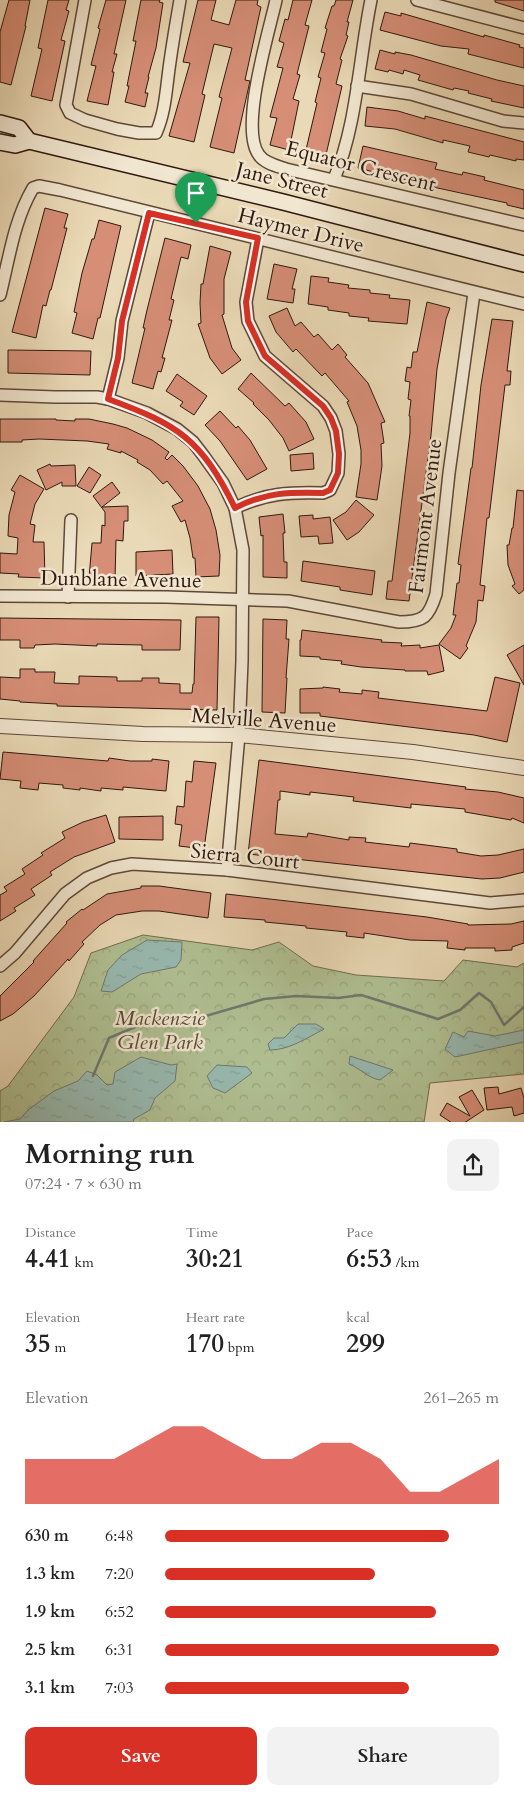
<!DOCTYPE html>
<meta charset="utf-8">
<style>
:root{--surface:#fff;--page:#f2f2f2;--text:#222;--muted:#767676;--accent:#d93025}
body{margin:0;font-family:Cardo,serif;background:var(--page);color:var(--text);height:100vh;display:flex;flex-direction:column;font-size:19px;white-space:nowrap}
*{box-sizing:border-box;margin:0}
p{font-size:16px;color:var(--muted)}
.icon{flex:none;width:28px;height:28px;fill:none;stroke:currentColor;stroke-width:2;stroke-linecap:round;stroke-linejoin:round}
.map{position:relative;height:1122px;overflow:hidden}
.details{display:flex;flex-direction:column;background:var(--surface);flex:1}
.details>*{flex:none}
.pin{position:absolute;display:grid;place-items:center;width:42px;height:42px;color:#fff;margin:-51px -21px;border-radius:50% 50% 50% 0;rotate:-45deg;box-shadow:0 0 5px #0007}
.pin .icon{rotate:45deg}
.round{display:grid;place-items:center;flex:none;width:52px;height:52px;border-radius:10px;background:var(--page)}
.head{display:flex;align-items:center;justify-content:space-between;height:85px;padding:0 25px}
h1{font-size:28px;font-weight:800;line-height:38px}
.figures{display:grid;grid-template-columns:repeat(3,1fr);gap:8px;height:85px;padding:5px 25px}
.figures div{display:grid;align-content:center}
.figures b{font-size:25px;font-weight:800}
.figures small{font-size:14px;font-weight:400}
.figures p{font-size:14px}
.chart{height:140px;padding:10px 25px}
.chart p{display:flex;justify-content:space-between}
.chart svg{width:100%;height:90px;margin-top:5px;fill:var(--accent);opacity:.7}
.primary-button{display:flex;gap:10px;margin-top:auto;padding:10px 25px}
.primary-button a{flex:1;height:58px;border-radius:10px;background:var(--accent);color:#fff;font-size:20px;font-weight:800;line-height:58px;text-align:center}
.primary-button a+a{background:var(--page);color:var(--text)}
ul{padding:0 25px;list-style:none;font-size:16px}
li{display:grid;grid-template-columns:80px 60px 1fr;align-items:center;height:38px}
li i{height:12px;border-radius:6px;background:var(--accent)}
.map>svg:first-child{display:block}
</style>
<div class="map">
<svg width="524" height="1123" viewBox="0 0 524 1123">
<defs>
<pattern id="park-crowns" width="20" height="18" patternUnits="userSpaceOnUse" patternTransform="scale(1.25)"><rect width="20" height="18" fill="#b0c093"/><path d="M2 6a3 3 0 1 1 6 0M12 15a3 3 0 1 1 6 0" fill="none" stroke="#98a47e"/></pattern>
<pattern id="water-ripples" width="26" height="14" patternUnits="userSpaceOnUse" patternTransform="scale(1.25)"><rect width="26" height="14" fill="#98bab1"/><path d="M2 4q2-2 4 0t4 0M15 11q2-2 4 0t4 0" fill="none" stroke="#839f97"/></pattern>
</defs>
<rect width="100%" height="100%" fill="#ead9b6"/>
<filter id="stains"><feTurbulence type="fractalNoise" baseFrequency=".004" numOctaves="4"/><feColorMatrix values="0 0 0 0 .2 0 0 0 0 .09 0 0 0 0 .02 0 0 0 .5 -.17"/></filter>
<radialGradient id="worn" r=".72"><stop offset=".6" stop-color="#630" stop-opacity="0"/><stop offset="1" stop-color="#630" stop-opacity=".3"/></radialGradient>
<polygon fill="url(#park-crowns)" stroke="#706c50" points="143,935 252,950 279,942 313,966 356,975 444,981 463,960 517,967 524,963 524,1074 430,1083 424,1122 0,1123 0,1091 8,1086 74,997 91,953"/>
<g fill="url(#water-ripples)" stroke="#6e7970">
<polygon points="147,940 182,942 181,960 176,967 141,974 112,992 101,991 108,970 122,955"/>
<path d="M298,1024H316L324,1029C307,1038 289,1050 270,1050L268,1044L274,1038H284Z"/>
<polygon points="524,1030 524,1042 455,1057 445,1049 453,1032 464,1037 468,1031 495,1036"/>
<path d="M350,1056L393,1070L380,1080C368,1078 361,1069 349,1064Z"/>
<polygon points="141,1057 171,1065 177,1064 175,1081 155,1098 150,1110 134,1119 133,1122 4,1122 20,1119 28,1110 54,1091 78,1081 87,1071 97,1075 107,1085 113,1084 115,1072"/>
<polygon points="217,1065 247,1067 252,1073 225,1093 213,1088 207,1076"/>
</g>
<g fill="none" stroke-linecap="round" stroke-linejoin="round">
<polyline stroke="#6e7970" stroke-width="2.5" points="93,1076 109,1038 140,1025 185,1022 264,999 296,996 338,998 361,995 438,1019 460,1010 479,993 491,1002 504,1025 524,1007"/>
</g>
<g fill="#d68e77" stroke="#2f180e">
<polygon points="9,0 30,0 25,26 26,26 11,85 0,82 0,32"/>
<polygon points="48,0 69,0 66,10 69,11 61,40 65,41 52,101 31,96 42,49 38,48"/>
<polygon points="106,0 126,0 114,54 117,54 112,72 114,72 108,105 87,101 96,66 91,65 100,29 98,28"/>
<polygon points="141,0 160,0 159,2 163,3 156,48 148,77 149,77 145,93 148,93 145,107 125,102 129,86 127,86 136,41 133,41"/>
<polygon points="198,0 216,0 211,20 229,25 236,0 258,0 257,5 261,7 245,80 250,81 234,153 210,147 222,98 219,97 232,48 214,44 202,94 205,95 194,142 169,136 190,63 183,62"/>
<polygon points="293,0 312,0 305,25 309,26 297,74 300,75 293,99 299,101 289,150 270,145 277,118 270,117 283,68 277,67 284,43 279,41 285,19 288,20"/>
<polygon points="336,0 353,0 347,22 349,22 346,35 348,36 340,59 342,60 336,84 342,86 325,159 305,154 317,103 315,102 321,78 318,77 325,53 321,52 327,29 325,28 332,6 334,6"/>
<polygon points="495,0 524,0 524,11 495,2"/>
<polygon points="385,12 401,16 401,13 470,33 484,37 484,35 520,45 519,47 524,48 524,68 468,54 469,49 441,46 380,30"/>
<polygon points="380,50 395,54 395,52 411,55 497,80 524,86 524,108 491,101 492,99 468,93 469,91 454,88 453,90 418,80 420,75 404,70 403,74 389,70 388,72 375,69"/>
<polygon points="367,107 398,111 425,119 425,116 524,142 524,160 516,159 516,161 490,155 489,157 468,152 470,146 443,140 443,143 395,129 365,126"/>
<polygon points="363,146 437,163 435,169 462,175 463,172 485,177 484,180 524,190 524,209 507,205 507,203 433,187 358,168"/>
<polygon points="45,208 68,214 64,228 67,228 51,290 50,290 46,306 43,305 36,338 12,332"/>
<polygon points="99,220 121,226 100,318 98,318 93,339 72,333 77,313 74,312 82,273 92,239 94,239"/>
<polygon points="165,238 191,245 188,259 181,257 171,299 174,300 169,320 172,320 162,358 165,358 161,372 158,371 153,389 132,383 145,328 143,328 147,310"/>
<polygon points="210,246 231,252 224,279 224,314 222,315 232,348 241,360 222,374 210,358 198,324 201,323 200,303 201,284 203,284"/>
<polygon points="274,264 297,269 292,289 295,289 293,303 267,299"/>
<polygon points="311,276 329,278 328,282 349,285 348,288 370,290 370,293 390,295 389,298 410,300 407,324 368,321 369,318 349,316 349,313 328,310 328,307 308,304"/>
<polygon points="427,302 450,308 446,319 437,369 431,435 409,601 386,599 388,581 392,581 410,433 410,416 409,416 411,400 408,399 410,382 405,381 407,367 411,368 413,352 417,352"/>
<polygon points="287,308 295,326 301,322 314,337 318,334 332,350 338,344 347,355 345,357 368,383 385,422 381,423 384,443 381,444 382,466 377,500 356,497 361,464 361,450 357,426 347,402 349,401 325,373 322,376 296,349 293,352 276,332 269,316"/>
<polygon points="492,319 513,321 507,371 511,371 510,385 505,385 503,402 489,518 487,518 480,585 485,586 483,601 478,600 476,622 466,646 468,648 460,659 439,644 451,628 456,615 453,615 457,583 459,583 461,565 458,564 471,468 472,468 481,385"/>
<polygon points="8,350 91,351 90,375 8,373"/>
<polygon points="251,373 285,406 289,403 306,422 314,439 289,451 283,438 269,420 253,404 254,403 238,389"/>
<polygon points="177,374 207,396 194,415 180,406 183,402 166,391"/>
<polygon points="220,411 236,428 238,426 250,440 267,469 247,480 220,441 205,425"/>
<polygon points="0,419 56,419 56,420 75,421 75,419 89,419 113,424 127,428 152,440 169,452 165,458 167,460 172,455 183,466 198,486 210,509 216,530 220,555 219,576 196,577 195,558 193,558 190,538 185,520 181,522 172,506 183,501 167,481 163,484 150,470 137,462 138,460 121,451 121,453 107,449 109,444 87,441 39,439 22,440 22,442 0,442"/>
<polygon points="313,453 314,469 291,471 290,455"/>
<polygon points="50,464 51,466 75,465 76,486 62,486 62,482 46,490 37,470"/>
<polygon points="89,467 101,475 90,493 77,486"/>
<polygon points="20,475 44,489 35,504 30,524 35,525 33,542 44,542 45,578 18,577 19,574 0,573 0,553 17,554 18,538 8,536 9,515 15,492 11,490"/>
<polygon points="112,482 120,493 102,507 128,506 128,521 124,521 123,541 116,540 115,579 89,578 92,543 101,543 102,525 105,526 105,512 93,496"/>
<polygon points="517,490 524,491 524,590 519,594 512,586 515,584 508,565 507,545 509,545 512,528 513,528"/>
<polygon points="356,500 374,515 359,532 347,540 333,520 346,512"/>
<polygon points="283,514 285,533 283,533 284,562 287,562 287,578 263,577 263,535 261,536 259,517"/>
<polygon points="313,515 313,519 330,517 333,543 319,544 318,536 301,537 299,516"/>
<polygon points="172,550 173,574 136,576 136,552"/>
<polygon points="303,561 375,571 372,595 340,590 340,587 301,581"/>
<polygon points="196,617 219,617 217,710 57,706 57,704 20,702 20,701 0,699 0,677 20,678 20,669 35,669 35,672 55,672 54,683 79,684 79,676 117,677 117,681 142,681 142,678 159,678 159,683 180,684 180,693 192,693 193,684 194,684"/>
<polygon points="0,618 181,620 180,650 142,650 142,645 97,644 97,646 55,644 35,645 34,648 20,648 20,640 0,640"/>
<polygon points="263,619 287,620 286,639 289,639 286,678 287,678 285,713 262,712"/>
<polygon points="302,630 382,640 381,642 402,643 401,646 420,645 420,648 439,645 444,671 428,675 427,671 405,671 405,670 361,667 341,664 342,661 320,659 320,657 300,656 300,640 301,640"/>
<polygon points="524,645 524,685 507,655"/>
<polygon points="495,677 520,683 507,742 474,735 320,716 320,713 300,713 300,689 323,688 323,687 340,689 339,692 362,694 362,690 379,692 378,698 487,711"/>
<polygon points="3,752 108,761 109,758 130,761 152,761 152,759 169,761 166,791 123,787 123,790 101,788 101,791 80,788 80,790 63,788 63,785 39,783 38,790 20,788 21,781 0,779"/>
<polygon points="259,760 466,787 465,789 498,792 524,798 524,823 512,818 511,820 465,812 465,809 411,804 411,808 353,801 354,797 310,792 310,795 280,791 280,800 278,800 275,834 307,837 308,833 349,840 349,837 366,838 365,842 409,847 410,843 457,849 457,852 481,856 498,855 524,849 524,872 500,878 482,879 248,854"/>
<polygon points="194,761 216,763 204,849 179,846 182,825 175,824 177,806 184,807 186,781 192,782"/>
<polygon points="106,815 115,842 74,857 50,872 52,875 31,889 35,895 14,908 16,911 0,921 0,895 7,891 4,887 25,874 22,869 43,855 41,853 65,838 62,832 83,822"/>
<polygon points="163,816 163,840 119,839 119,817"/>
<polygon points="141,886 159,886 211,893 208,918 159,911 142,911 116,915 100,925 82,942 84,944 69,961 68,959 34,996 13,1014 0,1021 0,996 34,962 33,961 67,923 66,922 82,909 83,910 107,894 141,888"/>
<polygon points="226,894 427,917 468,924 468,925 511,924 524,921 524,943 512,947 512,950 495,951 495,948 465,948 465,950 447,948 448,941 410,940 364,933 364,938 346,936 347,932 306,928 306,926 265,922 265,920 224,917"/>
<polygon points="498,1087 499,1094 521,1088 524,1098 524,1113 514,1116 512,1107 487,1110 484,1088"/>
<polygon points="472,1090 484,1110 464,1123 452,1123 440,1115 447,1103 470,1116 459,1097"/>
</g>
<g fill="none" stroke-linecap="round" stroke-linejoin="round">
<defs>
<g id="minor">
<path d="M85,0L66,105L70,113L85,120L117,129L139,133H156C165,113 166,91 169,69C172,46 176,23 180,0"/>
<path d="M276,0C269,32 239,129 259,155C264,163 277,166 286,169L524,225"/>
<polyline points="417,0 524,28"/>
<polyline points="357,86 411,94 503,121 524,123"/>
<path d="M334,179C357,126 359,58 371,0"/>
<path d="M0,295C9,259 14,220 33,188L39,186L60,190L524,304"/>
<polyline points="0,395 55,397 97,397 108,399 147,413 177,429 193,442 203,455 223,483 235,508 243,550 242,661 239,735 227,870"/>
<polyline points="108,399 118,358 122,321 149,213"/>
<path d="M235,508C266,493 290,492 323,493L330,490L338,473L339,454L336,431L331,418L323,406L265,356L248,321L246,302L258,239"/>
<path d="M0,596L166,597L288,601L399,622C424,622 429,617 436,594L449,473L474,293"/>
<polyline points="68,597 71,520"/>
<polyline points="0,966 15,953 65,894 87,878 111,868 132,864 227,870 490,903 524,900"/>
</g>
<polyline id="tertiary" points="0,726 143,734 239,735 413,752 524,768"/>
<g id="secondary">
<polyline points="0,123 19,128 29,141"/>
<polyline points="0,142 15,145 29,141 283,202 524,264"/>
</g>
</defs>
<use href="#minor" stroke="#5e4838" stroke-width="14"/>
<use href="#tertiary" stroke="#5e4838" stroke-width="16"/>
<use href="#secondary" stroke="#2f180e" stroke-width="18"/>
<use href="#minor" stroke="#f1e6d0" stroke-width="11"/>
<use href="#tertiary" stroke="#f1e6d0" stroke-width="14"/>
<use href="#secondary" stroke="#f1e6d0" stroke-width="15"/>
</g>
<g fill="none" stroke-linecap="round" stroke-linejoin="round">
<defs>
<path id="route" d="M149,213L258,238L246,302L248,321L265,356L323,406L331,418L336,431L339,454L338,473L330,490L323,493C290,492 266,492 235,508C201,439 179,425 108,399L118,358L122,321Z"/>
</defs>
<use href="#route" stroke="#fff" stroke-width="10"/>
<use href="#route" stroke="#d93025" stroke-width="6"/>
</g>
<g text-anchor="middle" stroke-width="5" stroke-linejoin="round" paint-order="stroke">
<g font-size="21" fill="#2f180e" stroke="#f1e6d0">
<text transform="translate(361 166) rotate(14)" y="7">Equator Crescent</text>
<text transform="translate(282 180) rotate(14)" y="7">Jane Street</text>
<text transform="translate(301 230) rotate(14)" y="7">Haymer Drive</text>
<text transform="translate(425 516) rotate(-83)" y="7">Fairmont Avenue</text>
<text transform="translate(121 579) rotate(1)" y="7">Dunblane Avenue</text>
<text transform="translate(264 720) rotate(4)" y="7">Melville Avenue</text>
<text transform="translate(245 856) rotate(6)" y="7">Sierra Court</text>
</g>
<g font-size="21" font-style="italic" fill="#564a36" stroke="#f1e6d0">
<text x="160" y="1025">Mackenzie<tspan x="160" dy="24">Glen Park</tspan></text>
</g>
</g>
<rect width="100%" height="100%" filter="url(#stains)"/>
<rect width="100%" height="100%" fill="url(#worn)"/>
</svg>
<div class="pin" style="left:196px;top:223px;background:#1e9e55"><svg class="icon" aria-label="arrive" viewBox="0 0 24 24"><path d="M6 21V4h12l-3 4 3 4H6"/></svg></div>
</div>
<section class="details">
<div class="head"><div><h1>Morning run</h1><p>07:24 · 7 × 630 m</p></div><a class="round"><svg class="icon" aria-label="share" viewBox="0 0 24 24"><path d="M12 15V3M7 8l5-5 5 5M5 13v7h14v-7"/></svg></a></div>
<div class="figures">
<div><p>Distance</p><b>4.41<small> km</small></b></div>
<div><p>Time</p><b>30:21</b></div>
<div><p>Pace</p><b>6:53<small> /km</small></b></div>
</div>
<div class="figures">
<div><p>Elevation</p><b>35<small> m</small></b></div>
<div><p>Heart rate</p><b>170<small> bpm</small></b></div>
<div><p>kcal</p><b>299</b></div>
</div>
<div class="chart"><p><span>Elevation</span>261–265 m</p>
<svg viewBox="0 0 160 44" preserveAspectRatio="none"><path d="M0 44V22L10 22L20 22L30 22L40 14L50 6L60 6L70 14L80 22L90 22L100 14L110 14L120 22L130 38L140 38L150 30L160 22V44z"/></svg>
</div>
<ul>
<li><b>630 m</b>6:48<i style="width:85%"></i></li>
<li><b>1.3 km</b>7:20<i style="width:63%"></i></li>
<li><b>1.9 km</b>6:52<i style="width:81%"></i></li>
<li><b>2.5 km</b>6:31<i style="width:100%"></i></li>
<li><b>3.1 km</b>7:03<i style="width:73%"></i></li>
</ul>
<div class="primary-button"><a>Save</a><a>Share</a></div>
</section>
